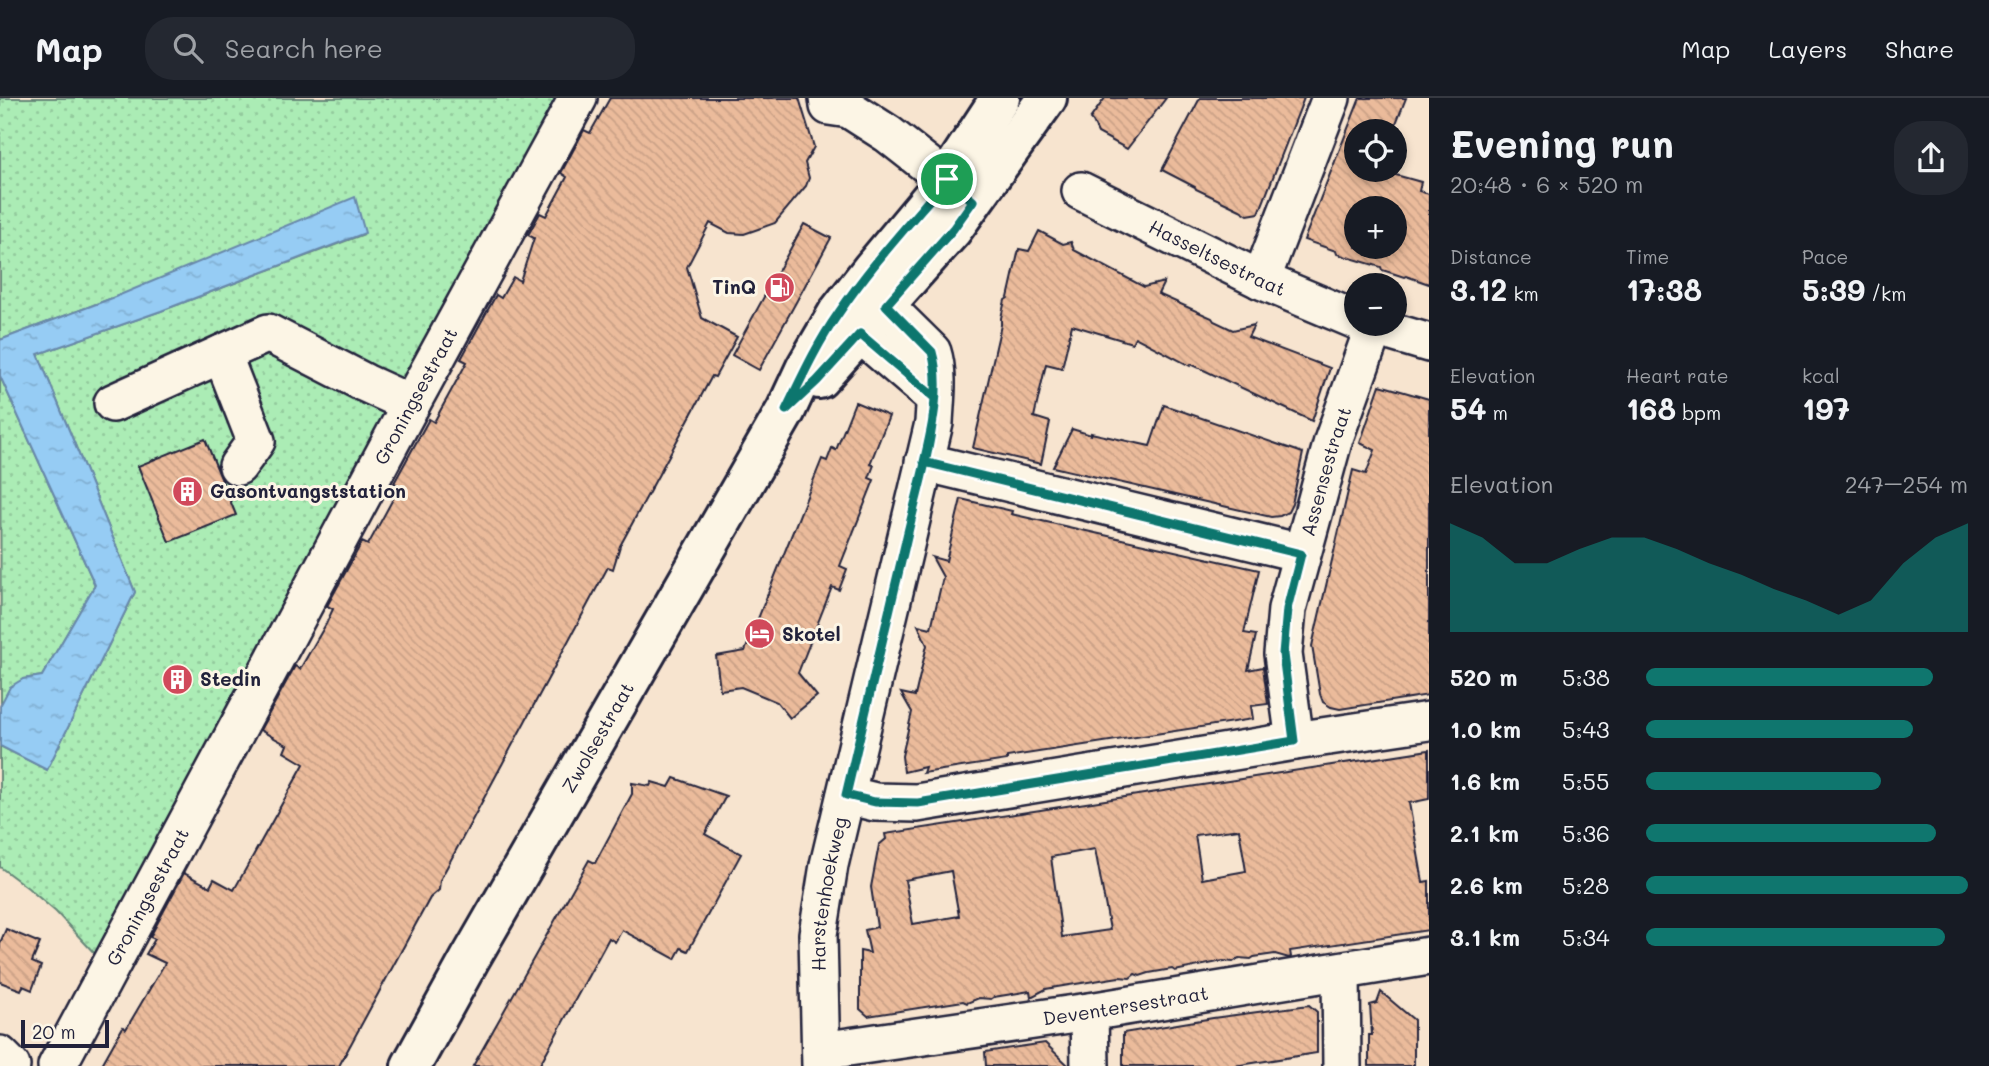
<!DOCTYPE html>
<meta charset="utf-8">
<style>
:root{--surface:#171b24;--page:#242831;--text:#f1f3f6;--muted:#9ea1a6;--line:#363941;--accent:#0f766e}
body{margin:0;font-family:Mali,sans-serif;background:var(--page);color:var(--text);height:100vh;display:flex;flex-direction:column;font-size:26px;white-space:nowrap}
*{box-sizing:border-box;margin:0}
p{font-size:23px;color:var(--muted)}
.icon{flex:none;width:38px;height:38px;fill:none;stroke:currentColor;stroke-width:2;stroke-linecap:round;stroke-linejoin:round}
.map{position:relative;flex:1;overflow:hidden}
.drawer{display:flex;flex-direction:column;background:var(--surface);width:560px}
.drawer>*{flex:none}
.controls{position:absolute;left:1344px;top:21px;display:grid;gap:14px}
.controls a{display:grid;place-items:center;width:63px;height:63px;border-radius:50%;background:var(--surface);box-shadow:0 4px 10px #0003;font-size:35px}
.scale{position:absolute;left:21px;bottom:18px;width:88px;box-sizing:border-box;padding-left:7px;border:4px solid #22223b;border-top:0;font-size:19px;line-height:24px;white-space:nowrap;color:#22223b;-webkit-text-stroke:5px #fcf5e5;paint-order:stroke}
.pin{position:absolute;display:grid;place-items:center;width:60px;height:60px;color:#fff;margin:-30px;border:4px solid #fff;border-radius:50%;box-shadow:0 2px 7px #0007}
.round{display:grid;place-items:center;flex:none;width:74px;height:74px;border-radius:28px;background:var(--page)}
.summary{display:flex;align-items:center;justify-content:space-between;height:119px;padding:0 21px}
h1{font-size:38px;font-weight:700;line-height:52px}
.metrics{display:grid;grid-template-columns:repeat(3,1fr);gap:10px;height:119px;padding:7px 21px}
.metrics div{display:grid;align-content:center}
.metrics b{font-size:30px;font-weight:700}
.metrics small{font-size:19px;font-weight:400}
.metrics p{font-size:19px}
.chart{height:196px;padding:14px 21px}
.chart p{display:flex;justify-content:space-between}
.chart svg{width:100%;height:126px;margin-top:7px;fill:var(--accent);opacity:.7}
ul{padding:0 21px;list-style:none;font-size:23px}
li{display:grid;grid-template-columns:112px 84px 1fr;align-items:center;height:52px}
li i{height:18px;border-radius:9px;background:var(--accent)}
header{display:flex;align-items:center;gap:42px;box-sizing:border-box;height:98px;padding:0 35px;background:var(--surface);border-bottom:2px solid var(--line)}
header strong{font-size:33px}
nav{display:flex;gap:38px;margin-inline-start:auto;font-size:24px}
.search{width:490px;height:63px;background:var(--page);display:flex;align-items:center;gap:18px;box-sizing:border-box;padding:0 24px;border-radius:28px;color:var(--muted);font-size:26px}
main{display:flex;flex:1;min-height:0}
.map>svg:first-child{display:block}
</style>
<header>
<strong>Map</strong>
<div class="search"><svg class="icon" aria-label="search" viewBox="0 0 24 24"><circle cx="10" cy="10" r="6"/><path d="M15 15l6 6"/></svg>Search here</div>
<nav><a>Map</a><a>Layers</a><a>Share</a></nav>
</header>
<main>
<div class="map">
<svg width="1429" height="968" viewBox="0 0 1429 968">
<defs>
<pattern id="grass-dots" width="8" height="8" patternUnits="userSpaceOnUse" patternTransform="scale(1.75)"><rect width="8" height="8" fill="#abecb5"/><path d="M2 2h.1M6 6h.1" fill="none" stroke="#93ca9d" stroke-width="1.8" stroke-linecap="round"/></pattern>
<pattern id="water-ripples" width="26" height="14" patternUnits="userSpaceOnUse" patternTransform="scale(1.75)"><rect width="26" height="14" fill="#96ccf4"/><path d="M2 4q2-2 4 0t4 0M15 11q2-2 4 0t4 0" fill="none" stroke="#81afd2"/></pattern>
<pattern id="building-back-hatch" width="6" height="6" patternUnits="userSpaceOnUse" patternTransform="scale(1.75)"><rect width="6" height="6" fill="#ebbb9b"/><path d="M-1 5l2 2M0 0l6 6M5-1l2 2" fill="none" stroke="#c9a086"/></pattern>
</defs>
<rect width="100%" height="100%" fill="#f7e4cf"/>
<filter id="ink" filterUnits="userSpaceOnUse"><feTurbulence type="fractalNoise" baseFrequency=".0143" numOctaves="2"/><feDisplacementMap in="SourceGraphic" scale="14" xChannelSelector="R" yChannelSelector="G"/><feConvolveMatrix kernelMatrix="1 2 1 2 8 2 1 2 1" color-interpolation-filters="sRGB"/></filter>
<g filter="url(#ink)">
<g fill="url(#grass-dots)" stroke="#668778" stroke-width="2">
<polygon points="0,0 565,0 403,292 352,298 390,317 97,858 56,814 28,790 0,769 0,648 47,672 135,494 38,256 161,213 364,136 115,199 0,242"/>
<polygon points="0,278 95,487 42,578 23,581 1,609"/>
</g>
<polygon fill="url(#water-ripples)" stroke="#6888aa" stroke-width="2" points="355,99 365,135 161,213 38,256 135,494 47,672 0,648 0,608 10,589 23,581 42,578 95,487 0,278 0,242 115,199"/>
<g fill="url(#building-back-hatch)" stroke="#22223b" stroke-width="2" fill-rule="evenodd">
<polygon points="610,0 799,0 814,49 805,65 809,80 806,88 775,125 744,136 729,135 710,125 687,169 702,220 737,239 715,279 712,278 620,448 613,471 608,469 440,782 439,792 430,800 339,968 101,968 123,929 126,931 165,865 146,856 155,841 150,839 184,775 210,789 214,781 234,792 304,666 284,654 287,647 260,632 295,568 300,571 326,526 333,511 327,508 362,444 368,447 400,388 394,385 429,321 434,324 451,293 467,264 461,261 496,197 501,200 513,179 520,183 534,140 528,137 540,115 546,118 567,79 561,75 584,32 590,35"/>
<polygon points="1105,0 1166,0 1127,51 1098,35 1093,24 1090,21"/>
<polygon points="1200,0 1304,0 1259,115 1248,117 1240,112 1196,91 1195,89 1162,72"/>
<path d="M1360,0H1406L1393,33H1356V72H1378L1421,84L1419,93L1429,96V186L1406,178L1404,179L1395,176L1382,172L1381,169L1337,156L1336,153L1304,142ZM1356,110H1395V149H1356Z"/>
<polygon points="804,126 831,140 759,272 732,257"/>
<polygon points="1039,133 1063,146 1071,144 1074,152 1144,189 1164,184 1158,196 1212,220 1214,223 1233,232 1254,227 1248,239 1330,270 1312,323 1191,266 1190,268 1135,239 1132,245 1072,227 1062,270 1046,266 1034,319 1050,324 1041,366 973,350 1001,227 1001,220 1005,202 1008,200 1019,151 1029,153"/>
<polygon points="1380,287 1429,301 1429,597 1340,611 1331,609 1323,604 1320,596 1312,548 1353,372 1366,376 1375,352 1360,345"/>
<polygon points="855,304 889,318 870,366 874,367 869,380 874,382 840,468 847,471 839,492 832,489 798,575 817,598 790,620 777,604 741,589 720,592 716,558 745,553 822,361 827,363 832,350 836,352"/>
<polygon points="1164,307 1303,355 1292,406 1288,414 1280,418 1271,419 1053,369 1072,331 1091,337 1091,335 1150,348"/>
<polygon points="205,341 236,417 169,444 138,368"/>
<polygon points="961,401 1012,413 1011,416 1259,472 1244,535 1256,537 1248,572 1263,569 1268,606 1251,608 1253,621 1007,659 1007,662 923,675 925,669 904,674 902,658 912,614 901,595 915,598 927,547 918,527 931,530 943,479 932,459 946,463"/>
<path d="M1429,652V701L1409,705L1423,784L1429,783V832L1290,853L1291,859L1289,860L1275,856L1254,859L1251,861L1239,860L1233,864L1223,863L1175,873L1172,871L1149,875L1140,878L1135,876L1130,880L1119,879L1057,889L1046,891L1031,899L1030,893L994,899L991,901L979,900L967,905L963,903L868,918L860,911V853L870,855L865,832L877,829L871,789L879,747L886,741L885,736ZM1239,731L1246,773L1202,781L1195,737ZM1095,751L1110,832L1062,839L1051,759ZM951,773L959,818L913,826L905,782Z"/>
<polygon points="674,680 726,698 705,736 741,756 688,853 681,850 675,861 622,832 615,844 609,840 539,968 473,968 589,762 595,765 632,696 632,685 650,688 652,684 669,689"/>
<polygon points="6,831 40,845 32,864 41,868 32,892 23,888 21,892 0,884 0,845"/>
<polygon points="1381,894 1414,922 1414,968 1369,968 1369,937 1372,937 1370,907 1377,905"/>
<polygon points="1309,907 1317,914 1317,955 1234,968 1123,968 1123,935 1213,920"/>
<polygon points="1045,945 1069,968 986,968 985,954"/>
</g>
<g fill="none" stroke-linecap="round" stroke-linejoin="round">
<defs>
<g id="minor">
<polyline points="828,0 829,8 849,11 888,36 971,101"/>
<path id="s1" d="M1081,93L1261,182L1356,222"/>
<polyline points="1261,182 1331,0"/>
<polyline points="838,217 935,300"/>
<polyline points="1365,226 1429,245"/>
<polyline points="222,256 256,343 238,368"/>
<polyline points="113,305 268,235 365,285 411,306"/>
<polyline points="924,364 1301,455"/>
<path id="s2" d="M1295,643L1283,556L1287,511L1333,343L1374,229"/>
<polyline points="846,697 875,704 917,705 1295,643 1429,623"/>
<polyline points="1341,873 1342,968"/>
<polyline points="1089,914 1090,968"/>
<path id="s3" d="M821,953L1089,914L1429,858"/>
<polyline points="0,957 11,968"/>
<path id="s4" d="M57,968L411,306L578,0"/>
<path id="s5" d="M821,968L818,836L829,767L934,325C935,302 939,276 932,254L863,186"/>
</g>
<g id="major">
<polyline points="819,281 953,131 1047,0"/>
<path id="s6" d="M411,968L470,861L786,312L806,269L837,216L872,171L947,81L1000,0"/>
</g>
</defs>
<use href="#minor" stroke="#22223b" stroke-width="42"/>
<use href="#major" stroke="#22223b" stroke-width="44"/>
<use href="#minor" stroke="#fcf5e5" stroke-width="37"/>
<use href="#major" stroke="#fcf5e5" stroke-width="38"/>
</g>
</g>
<g fill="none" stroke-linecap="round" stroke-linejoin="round" filter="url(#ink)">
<defs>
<path id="route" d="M947,81C910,125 870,168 838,216C817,246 802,279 786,312L817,283L860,236L935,300C932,349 916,398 905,447C885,530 866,613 846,697L875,704L918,705L1294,643L1283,556L1287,511L1301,456L924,364C932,331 942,288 932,254L886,207L953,131L973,103L947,81"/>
</defs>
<use href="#route" stroke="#fff" stroke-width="14"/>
<use href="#route" stroke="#0f766e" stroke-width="9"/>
</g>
<defs>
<symbol id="fuel-disc" viewBox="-11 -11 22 22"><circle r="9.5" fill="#d1495b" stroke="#fcf5e5"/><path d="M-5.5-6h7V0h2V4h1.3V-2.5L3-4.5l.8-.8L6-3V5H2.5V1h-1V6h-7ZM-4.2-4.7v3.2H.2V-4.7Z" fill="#fff"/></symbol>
<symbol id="building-disc" viewBox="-11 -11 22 22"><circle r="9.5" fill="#d1495b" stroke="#fcf5e5"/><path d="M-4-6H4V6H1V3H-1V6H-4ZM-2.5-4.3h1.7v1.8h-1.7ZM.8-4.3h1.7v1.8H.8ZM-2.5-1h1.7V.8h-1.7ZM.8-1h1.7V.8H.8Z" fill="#fff"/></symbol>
<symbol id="hotel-disc" viewBox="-11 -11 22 22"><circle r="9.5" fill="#d1495b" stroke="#fcf5e5"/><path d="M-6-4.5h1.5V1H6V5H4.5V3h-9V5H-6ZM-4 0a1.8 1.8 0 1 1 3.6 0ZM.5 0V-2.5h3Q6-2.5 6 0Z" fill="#fff"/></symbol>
</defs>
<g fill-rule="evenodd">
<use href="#fuel-disc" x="762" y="172" width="35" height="35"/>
<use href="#building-disc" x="170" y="376" width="35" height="35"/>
<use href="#hotel-disc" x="742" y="518" width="35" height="35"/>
<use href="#building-disc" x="160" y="564" width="35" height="35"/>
</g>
<g text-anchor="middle" stroke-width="6" stroke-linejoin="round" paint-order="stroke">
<g font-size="19" fill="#22223b" stroke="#fcf5e5">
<text dy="7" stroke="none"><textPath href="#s1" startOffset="152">Hasseltsestraat</textPath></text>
<text dy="7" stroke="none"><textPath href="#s4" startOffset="760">Groningsestraat</textPath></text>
<text dy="7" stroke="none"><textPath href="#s2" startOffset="276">Assensestraat</textPath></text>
<text dy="7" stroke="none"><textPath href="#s6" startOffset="378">Zwolsestraat</textPath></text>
<text dy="7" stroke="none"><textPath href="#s5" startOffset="173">Harstenhoekweg</textPath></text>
<text dy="7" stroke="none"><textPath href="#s4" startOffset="192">Groningsestraat</textPath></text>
<text dy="7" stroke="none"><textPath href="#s3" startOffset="308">Deventersestraat</textPath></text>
</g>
<g font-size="19" font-weight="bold" fill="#22223b" stroke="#fcf5e5" text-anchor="start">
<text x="756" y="196" text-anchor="end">TinQ</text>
<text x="210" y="400">Gasontvangststation</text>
<text x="782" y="543">Skotel</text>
<text x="200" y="588">Stedin</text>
</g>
</g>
</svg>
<div class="controls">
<a><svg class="icon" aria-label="locate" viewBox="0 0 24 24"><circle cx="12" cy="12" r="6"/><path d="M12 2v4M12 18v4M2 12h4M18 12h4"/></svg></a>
<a>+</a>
<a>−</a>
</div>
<div class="scale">20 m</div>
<div class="pin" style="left:947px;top:81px;background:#1e9e55"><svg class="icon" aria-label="arrive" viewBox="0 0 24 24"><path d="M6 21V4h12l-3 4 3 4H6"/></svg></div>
</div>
<section class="drawer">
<div class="summary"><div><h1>Evening run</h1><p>20:48 · 6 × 520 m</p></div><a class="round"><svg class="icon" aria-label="share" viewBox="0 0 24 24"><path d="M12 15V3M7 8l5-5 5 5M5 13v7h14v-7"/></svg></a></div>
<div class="metrics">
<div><p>Distance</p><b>3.12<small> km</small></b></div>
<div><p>Time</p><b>17:38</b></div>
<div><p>Pace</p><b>5:39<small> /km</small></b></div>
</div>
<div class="metrics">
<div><p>Elevation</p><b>54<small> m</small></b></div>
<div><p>Heart rate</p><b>168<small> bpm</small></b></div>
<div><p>kcal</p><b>197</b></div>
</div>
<div class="chart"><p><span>Elevation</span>247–254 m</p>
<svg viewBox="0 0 160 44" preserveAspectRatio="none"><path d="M0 44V6L10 11L20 20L30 20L40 15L50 11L60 11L70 15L80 20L90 24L100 29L110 33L120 38L130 33L140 20L150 11L160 6V44z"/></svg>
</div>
<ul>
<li><b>520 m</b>5:38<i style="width:89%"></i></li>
<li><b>1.0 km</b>5:43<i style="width:83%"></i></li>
<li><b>1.6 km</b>5:55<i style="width:73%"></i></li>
<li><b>2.1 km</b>5:36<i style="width:90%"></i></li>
<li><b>2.6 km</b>5:28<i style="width:100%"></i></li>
<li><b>3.1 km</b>5:34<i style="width:93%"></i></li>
</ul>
</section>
</main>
